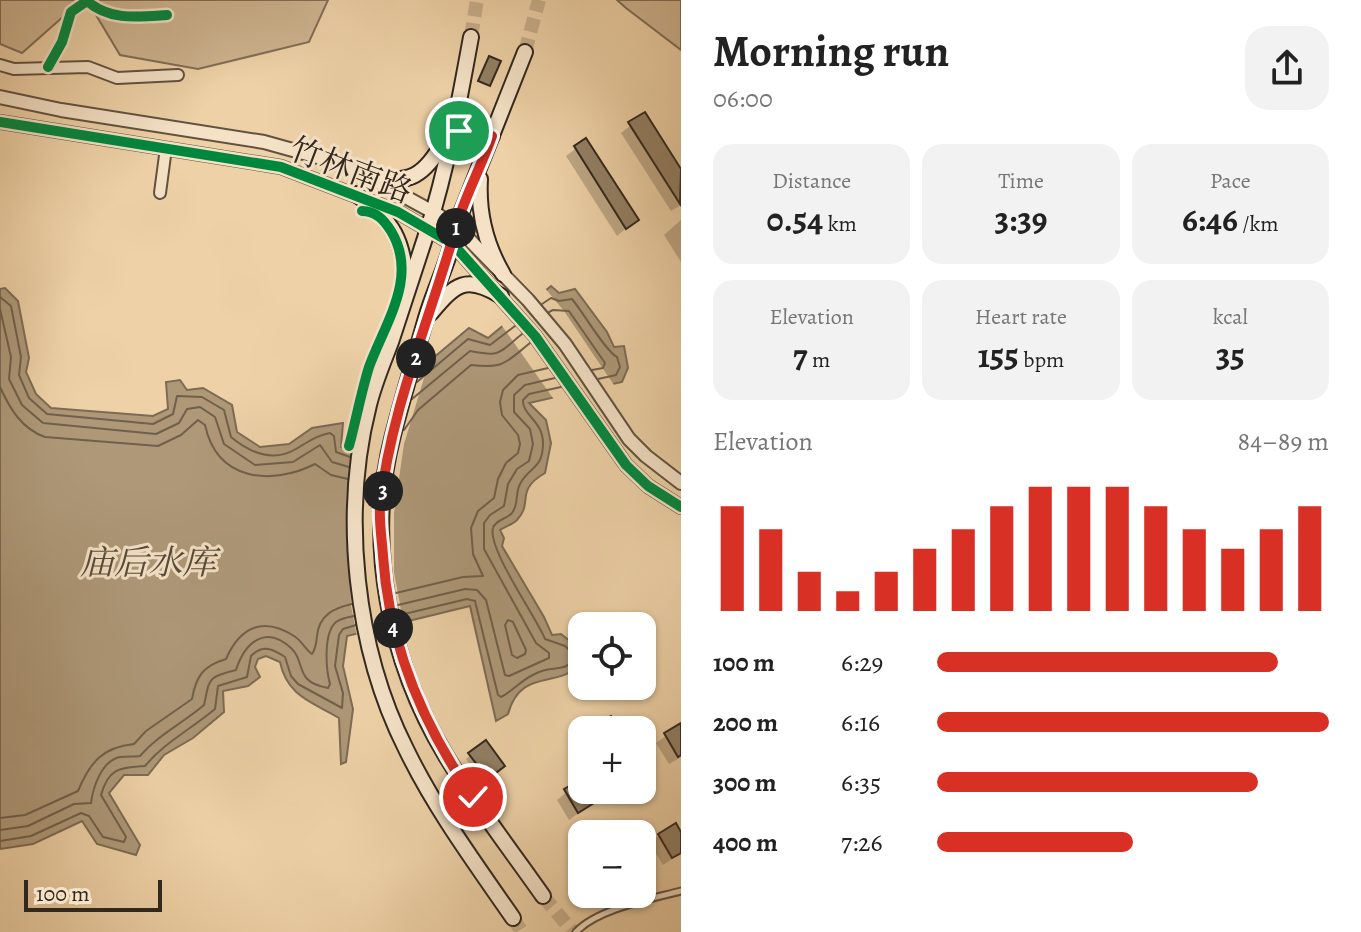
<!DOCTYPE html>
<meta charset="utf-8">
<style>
:root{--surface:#fff;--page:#f2f2f2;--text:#222;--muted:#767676;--accent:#d93025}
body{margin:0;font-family:Alegreya,"Noto Serif SC",serif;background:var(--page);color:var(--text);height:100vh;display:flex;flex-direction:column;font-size:30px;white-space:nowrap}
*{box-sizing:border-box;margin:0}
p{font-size:26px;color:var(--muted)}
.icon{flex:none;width:44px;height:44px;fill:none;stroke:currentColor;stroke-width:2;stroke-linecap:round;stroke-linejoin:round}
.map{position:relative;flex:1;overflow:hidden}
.panel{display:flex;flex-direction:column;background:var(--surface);width:680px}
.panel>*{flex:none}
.tools{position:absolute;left:568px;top:612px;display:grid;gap:16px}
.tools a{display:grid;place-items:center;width:88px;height:88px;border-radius:16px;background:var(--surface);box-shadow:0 2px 6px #0004;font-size:40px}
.scale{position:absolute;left:24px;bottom:20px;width:138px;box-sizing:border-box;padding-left:8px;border:4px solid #32281e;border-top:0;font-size:22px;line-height:28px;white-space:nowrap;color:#32281e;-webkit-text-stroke:6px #f4e1c6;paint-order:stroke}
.pin{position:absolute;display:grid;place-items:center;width:68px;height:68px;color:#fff;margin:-34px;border:4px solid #fff;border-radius:50%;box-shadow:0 2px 8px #0007}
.km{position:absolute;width:40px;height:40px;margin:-20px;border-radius:50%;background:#222;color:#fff;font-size:22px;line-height:40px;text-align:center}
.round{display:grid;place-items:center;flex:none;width:84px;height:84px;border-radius:24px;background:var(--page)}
.headline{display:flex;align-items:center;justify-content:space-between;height:136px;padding:0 32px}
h1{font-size:44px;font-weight:700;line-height:60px}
.metrics{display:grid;grid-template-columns:repeat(3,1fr);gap:12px;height:136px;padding:8px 32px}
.metrics div{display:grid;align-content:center;border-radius:20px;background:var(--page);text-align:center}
.metrics b{font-size:34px;font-weight:700}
.metrics small{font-size:22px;font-weight:400}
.metrics p{font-size:22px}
.chart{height:224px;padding:16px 32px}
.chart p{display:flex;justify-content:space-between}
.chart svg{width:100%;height:144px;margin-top:8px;stroke:var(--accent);stroke-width:6}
ul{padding:0 32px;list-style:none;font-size:26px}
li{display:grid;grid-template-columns:128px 96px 1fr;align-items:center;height:60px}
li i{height:20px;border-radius:10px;background:var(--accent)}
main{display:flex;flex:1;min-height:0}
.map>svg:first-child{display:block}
</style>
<main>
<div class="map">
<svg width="681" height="932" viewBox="0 0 681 932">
<rect width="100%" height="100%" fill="#eed1a7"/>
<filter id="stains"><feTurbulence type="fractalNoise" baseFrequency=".0025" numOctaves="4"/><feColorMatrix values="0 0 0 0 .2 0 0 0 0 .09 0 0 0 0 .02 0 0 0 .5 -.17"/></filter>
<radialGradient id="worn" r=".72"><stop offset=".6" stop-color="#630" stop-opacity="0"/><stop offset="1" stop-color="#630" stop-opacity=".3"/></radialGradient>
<g fill="#ceb490" stroke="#806e57" stroke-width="2">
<polygon points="0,0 82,0 22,53 0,44"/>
<polygon points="87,0 328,0 309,42 198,69 120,55"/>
<polygon points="617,0 681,0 681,50 626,8"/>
</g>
<path fill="#ae9878" stroke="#7c6b54" stroke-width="2" d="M551,286L559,293L575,289L607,332L614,347L624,346L628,368L622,382L529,403L546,420L551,443L545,473C514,491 534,502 517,520C513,524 505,527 500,530L504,538L502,546L544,617L552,635L561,634L579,648L582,646V663C557,690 521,667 508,714L496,721L470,606L347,636L343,666L353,709L346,762L341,764L339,718C312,702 287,696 280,662L266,656L258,659L255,667L260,677L248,686L223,691L224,712L193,738L164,755L148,775H124L109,793L140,845L136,855L97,844L82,821L33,844L0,849V289L5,288L18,301L29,358L26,372L36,394L51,408L153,416L168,409L166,382L180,380L187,390L203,388L232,405L237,432L260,447L289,444L312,428L343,423L341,447L353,450L395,390L469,328L488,338Z"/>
<g fill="#eed1a7">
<polygon points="544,287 564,311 616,388 555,401 500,323"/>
<polygon points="431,355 404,444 394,513 394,572 404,626 357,637 351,605 347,507 361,432 392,387"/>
</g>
<g fill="#0003">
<polygon points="644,115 681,172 681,205 671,211 621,133"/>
<polygon points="586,141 636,220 617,236 566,156"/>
<polygon points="681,220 681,262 664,235"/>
<polygon points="681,725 681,757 669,764 656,743"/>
<polygon points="485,743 499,769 483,781 466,759"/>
<polygon points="579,782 592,803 569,820 557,800"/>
<polygon points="604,826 608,834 591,834"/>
<polygon points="659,835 681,835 681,853 663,865 650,844"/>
</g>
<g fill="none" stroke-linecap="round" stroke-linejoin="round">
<g stroke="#70604b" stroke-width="2">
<path d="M0,297L11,306L21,357L19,375L29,398L47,414L153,424L173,414L177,396L202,397L224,410L231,437C249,452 272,463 296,449C308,442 315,436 330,433L334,436L336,452L350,457"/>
<path d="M542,304L551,298L559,301L572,299C583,312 606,352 617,357L620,367L616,375L598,379"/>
<polyline points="0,309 11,357 9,379 22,405 43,423 156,434 179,423 187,409 200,407 215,417 224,444 255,465 293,462 320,445 332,462 349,467"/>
<polyline points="549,312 553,310 569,311 605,363 603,368 592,370"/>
<polyline points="417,382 468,339 490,345 515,326"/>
<path d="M0,387C10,409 22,429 45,437L158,446L181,435L198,420L205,425C217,481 271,486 315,464L331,475L348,479"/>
<path d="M412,399L470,351C502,357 497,354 522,334"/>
<path d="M404,430L418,410L471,365C504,369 505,363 530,343"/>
<polyline points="396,593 463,577 483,576 473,554 471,528 478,511 494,498 498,479 506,463 518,453 520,444 518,435 502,415 500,402 503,390 518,375 548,368"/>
<polyline points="398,605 465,589 477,590 486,600 505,675 509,676 549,658 549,653 536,643 484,549 484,523 490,515 504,506 508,484 517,469 529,461 533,444 530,429 514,412 514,395 525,385 555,378"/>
<path d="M400,615L467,599L475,601L498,695L501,697C515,690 521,679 539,672C553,666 563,672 575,660V655L565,646L545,639C535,615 487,548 493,528C495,520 507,519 512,513C519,504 515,493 520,484C529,466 543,470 543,443C543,421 522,415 523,400L529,394L561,387"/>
<polygon points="508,620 513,622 526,650 525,654 517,658 512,655 505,625"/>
<path d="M0,818L25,815L78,791C90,762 103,747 134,744L146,731L192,699C196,676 203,666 226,659C240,627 263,616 294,636C302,641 306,650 312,654C316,648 316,644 317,636C319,615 334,608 352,604"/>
<path d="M0,830L28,826L74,804L91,803C93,788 101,761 120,757C127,756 134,757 140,756C158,735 183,723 204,705C210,678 207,677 236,670C245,642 266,624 292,649C306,663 294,682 328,688L330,684C326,670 323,633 336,622C341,618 348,617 354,616"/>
<path d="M0,841L31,836L81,813L89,816L103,837L124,842L126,837L101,795C109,767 121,768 145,766C164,743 191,729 215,709L218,686L247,677L251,656C263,644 273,649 285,657L291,676L298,684L342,708L343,693L335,666L339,635L343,629L356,625"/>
</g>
</g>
<g fill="#948065" stroke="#32281e" stroke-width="2">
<polygon points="489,56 501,61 490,86 478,81"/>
<polygon points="645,112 681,169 680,204 628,122"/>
<polygon points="586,138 639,220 626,229 574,146"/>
<polygon points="611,716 619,730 598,730 595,725"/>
<polygon points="681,723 681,755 678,757 664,733"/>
<polygon points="486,740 505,766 488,779 468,753"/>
<polygon points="580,780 582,790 586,790 594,803 578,813 564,789"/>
<polygon points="676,823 681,832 681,853 672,858 658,834"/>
</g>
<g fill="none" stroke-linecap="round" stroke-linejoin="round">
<g stroke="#c8af8c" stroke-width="14" stroke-dasharray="14 7" stroke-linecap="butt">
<polyline points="471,37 477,0"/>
<polyline points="525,52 539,0"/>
<polyline points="543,896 573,932"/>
<polyline points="513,918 522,932"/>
</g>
<defs>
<path id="service" d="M576,932C597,909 651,899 681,891"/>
<g id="minor">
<polyline points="0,65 14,69 88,67 117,78 178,75"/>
<path d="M48,67L62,42L71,12L87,1C110,21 138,17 167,15"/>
<polyline points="160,193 166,148"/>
</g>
<g id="tertiary">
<polyline points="0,97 61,110 264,142 318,157 369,177 433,212 456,226 528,300 565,344 629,439 646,456 681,483"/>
<polyline points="0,122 281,167 398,212 453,244 535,336 626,465 648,486 681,507"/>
</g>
<g id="secondary">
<path d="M471,37C459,103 447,169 427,232C415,269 403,306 391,342C383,363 374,384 369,405C341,514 355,648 406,749C435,809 475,863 513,918"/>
<path d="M525,52L456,226C451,258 435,287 426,318C415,357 403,396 393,435C365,542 389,662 446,756C475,804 510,849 543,896"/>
<polyline points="456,118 465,140 475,143 492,136"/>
<path d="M369,177C412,185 423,176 445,140"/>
<path d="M480,179C478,213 486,245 503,274"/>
<path d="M356,194C394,222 403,239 407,286"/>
<path d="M431,313C456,283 466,275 501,296"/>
<polyline points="445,817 473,797"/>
</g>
</defs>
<use href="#service" stroke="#615240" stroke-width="9"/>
<use href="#minor" stroke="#615240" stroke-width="14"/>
<use href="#tertiary" stroke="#615240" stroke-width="16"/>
<use href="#secondary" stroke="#32281e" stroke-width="18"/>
<use href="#service" stroke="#f4e1c6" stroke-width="5"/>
<use href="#minor" stroke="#f4e1c6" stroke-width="10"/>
<use href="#tertiary" stroke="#f4e1c6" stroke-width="12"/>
<use href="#secondary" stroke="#f4e1c6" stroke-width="14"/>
<defs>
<g id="cycleway">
<path d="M48,67L62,42L71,12L87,1C110,21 138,17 167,15"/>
<polyline points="0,122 281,167 398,212 453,244 535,336 626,465 648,486 681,507"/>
<path d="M349,446C356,420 361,393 369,367C385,323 419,277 391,231C384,220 376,211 362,211"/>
</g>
</defs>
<use href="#cycleway" stroke="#f4e1c6" stroke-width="15"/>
<use href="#cycleway" stroke="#00873e" stroke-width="10"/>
</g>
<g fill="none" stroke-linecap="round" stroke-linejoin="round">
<defs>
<path id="route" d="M459,131L465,140L475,143L492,136C481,167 465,196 456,227C430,319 390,411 380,507C379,523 382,540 383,556C389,645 422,724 473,797"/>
</defs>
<use href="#route" stroke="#fff" stroke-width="16"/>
<use href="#route" stroke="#d93025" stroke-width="10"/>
</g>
<g text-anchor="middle" stroke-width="6" stroke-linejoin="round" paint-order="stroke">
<g font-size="32" fill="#32281e" stroke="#f4e1c6">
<text transform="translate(351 170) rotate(21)" y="11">竹林南路</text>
</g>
<g font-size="34" font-style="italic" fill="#574a39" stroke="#f4e1c6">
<text x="148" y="574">庙后水库</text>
</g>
</g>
<rect width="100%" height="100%" filter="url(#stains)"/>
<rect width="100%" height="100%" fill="url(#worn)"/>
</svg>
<div class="tools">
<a><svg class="icon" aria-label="locate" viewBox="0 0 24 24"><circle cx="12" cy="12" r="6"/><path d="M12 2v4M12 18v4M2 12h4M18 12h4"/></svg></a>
<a>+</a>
<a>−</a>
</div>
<div class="scale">100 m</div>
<div class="pin" style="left:459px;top:131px;background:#1e9e55"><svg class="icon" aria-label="arrive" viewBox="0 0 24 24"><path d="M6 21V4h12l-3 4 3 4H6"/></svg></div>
<div class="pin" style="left:473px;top:797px;background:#d93025"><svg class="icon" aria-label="check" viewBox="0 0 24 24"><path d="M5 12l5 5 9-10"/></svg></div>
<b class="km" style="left:456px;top:228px">1</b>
<b class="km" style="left:416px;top:358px">2</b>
<b class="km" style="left:383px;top:491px">3</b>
<b class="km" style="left:393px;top:628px">4</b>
</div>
<section class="panel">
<div class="headline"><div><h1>Morning run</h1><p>06:00</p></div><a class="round"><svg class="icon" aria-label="share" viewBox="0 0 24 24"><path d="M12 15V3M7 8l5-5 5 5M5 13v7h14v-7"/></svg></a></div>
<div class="metrics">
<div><p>Distance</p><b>0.54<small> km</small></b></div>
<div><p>Time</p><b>3:39</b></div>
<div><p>Pace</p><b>6:46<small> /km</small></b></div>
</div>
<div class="metrics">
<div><p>Elevation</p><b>7<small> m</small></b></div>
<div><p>Heart rate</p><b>155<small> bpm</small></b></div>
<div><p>kcal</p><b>35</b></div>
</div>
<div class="chart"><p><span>Elevation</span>84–89 m</p>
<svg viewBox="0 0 160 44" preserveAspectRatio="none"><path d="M5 44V12M15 44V19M25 44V32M35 44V38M45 44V32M55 44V25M65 44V19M75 44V12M85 44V6M95 44V6M105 44V6M115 44V12M125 44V19M135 44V25M145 44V19M155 44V12"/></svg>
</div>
<ul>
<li><b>100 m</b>6:29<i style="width:87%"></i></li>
<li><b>200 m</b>6:16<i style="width:100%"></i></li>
<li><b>300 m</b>6:35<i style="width:82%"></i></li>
<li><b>400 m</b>7:26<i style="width:50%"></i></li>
</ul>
</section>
</main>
